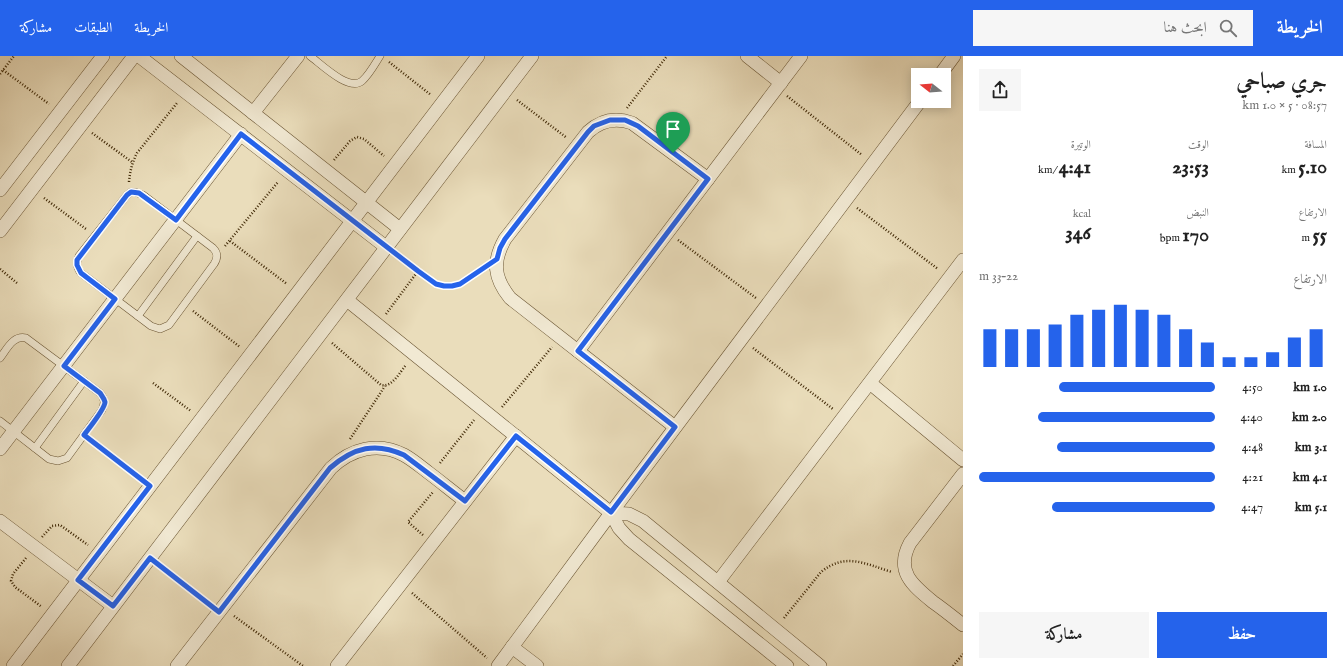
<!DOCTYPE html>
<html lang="ar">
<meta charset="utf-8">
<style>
:root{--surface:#fff;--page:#f6f6f6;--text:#222;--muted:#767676;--accent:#2563eb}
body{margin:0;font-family:"IM FELL English",Amiri,serif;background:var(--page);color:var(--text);direction:rtl;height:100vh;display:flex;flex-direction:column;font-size:15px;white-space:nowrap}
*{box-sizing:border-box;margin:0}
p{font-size:13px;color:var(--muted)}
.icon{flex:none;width:22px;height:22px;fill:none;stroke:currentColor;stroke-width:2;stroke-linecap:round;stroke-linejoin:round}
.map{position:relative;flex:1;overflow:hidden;direction:ltr}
.details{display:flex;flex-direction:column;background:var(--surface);width:380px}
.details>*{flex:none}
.needle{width:26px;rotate:287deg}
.controls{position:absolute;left:911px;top:12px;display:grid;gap:8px}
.controls a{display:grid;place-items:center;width:40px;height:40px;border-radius:0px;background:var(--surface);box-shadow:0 2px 10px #0003;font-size:20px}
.pin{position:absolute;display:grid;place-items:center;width:34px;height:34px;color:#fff;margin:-41px -17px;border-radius:50% 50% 50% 0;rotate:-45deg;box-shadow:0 0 4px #0007}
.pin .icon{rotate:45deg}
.round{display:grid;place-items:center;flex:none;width:42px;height:42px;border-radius:0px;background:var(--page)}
.overview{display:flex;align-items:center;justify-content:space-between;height:68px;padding:0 16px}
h1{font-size:22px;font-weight:800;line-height:30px}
.figures{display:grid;grid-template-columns:repeat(3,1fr);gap:6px;height:68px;padding:4px 16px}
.figures div{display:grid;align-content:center}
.figures b{font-size:20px;font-weight:800}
.figures small{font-size:11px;font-weight:400}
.figures p{font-size:11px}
.chart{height:112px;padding:8px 16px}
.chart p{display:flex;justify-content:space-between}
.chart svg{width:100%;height:72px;margin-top:4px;stroke:var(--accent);stroke-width:6}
.primary-button{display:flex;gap:8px;margin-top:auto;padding:8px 16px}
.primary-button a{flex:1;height:46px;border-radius:0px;background:var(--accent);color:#fff;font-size:16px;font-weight:800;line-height:46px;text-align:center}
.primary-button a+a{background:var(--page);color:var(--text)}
ul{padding:0 16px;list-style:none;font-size:13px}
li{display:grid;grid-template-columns:64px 48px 1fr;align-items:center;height:30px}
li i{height:10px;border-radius:5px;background:var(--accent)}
header{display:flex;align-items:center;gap:24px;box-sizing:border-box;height:56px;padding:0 20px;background:var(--accent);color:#fff}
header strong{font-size:19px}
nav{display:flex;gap:22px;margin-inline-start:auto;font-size:14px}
.search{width:280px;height:36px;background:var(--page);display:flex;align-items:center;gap:10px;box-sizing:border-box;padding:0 14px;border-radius:0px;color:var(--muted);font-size:15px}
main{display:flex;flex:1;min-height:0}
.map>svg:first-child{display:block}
</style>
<header>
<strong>الخريطة</strong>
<div class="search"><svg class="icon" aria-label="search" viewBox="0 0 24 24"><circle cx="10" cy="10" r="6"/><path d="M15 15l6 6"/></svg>ابحث هنا</div>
<nav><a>الخريطة</a><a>الطبقات</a><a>مشاركة</a></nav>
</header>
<main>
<section class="details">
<div class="overview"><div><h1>جري صباحي</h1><p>08:57 · 5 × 1.0 km</p></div><a class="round"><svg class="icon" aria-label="share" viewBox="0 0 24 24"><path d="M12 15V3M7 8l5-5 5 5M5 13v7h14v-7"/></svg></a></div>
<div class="figures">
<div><p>المسافة</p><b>5.10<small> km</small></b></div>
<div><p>الوقت</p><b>23:53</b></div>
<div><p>الوتيرة</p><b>4:41<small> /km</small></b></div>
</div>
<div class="figures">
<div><p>الارتفاع</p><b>55<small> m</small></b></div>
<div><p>النبض</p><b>170<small> bpm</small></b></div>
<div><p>kcal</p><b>346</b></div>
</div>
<div class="chart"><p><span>الارتفاع</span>22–33 m</p>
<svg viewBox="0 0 160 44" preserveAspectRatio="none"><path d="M5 44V21M15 44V21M25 44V21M35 44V18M45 44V12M55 44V9M65 44V6M75 44V9M85 44V12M95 44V21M105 44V29M115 44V38M125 44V38M135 44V35M145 44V26M155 44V21"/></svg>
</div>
<ul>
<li><b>1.0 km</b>4:50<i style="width:66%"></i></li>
<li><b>2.0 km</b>4:40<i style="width:75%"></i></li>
<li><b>3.1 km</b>4:48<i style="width:67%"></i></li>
<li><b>4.1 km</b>4:21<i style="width:100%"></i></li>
<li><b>5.1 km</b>4:47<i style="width:69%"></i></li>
</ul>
<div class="primary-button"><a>حفظ</a><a>مشاركة</a></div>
</section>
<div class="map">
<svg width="963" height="610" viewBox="0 0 963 610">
<rect width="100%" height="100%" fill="#eaddbb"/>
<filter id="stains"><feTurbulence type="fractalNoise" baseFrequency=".005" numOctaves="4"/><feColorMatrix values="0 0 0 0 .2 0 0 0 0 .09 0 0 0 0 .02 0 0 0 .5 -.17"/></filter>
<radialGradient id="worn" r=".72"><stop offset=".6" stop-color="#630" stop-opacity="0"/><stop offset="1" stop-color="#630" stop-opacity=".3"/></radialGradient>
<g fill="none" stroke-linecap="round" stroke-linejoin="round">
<defs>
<g id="service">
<path d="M310,0C321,8 349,36 362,25C369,19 375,8 380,0"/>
<path d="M131,136H135L143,139L213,192C218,197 218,202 214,208L169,269L160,273L151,270L81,217C76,211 76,206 79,200L127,139Z"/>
<polyline points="138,260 197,180"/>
<path d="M0,302C7,293 13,279 26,282L100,337C105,343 105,347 102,354L67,402L58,405L49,403L0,365"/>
<polyline points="35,392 84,325"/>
</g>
<g id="minor">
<polyline points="139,0 386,191"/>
<polyline points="181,0 400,173"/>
<polyline points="747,0 781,27"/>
<polyline points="940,19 954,0"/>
<polyline points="253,57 298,0"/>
<polyline points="0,134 103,0"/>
<polyline points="0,175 134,0"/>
<polyline points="347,244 611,457 619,472 629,483 787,610"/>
<polyline points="578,295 801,0"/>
<polyline points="870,327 963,404"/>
<path d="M675,371L510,242C494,222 492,206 505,183L588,76C601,64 615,61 632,67L708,123"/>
<polyline points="0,393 241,78"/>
<path d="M963,418L910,487C895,515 912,529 933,546C943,553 953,561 963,569"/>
<polyline points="611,457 629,458 643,465 820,610"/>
<polyline points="0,465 113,550"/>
<polyline points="718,526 963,204"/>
<polyline points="512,591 537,610"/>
<polyline points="13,610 478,0"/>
<polyline points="68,610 532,0"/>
<path d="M177,610L331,412C351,393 378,385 404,399C413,404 421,411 429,417C441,426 453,436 465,445"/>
<polyline points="337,610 516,380"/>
<polyline points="498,610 611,457 920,45"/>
</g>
</defs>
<use href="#service" stroke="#6a5533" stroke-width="8"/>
<use href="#minor" stroke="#6a5533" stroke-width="14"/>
<g stroke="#3f2806" stroke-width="2.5" stroke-dasharray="1 2" stroke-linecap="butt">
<polyline points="389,6 431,39"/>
<polyline points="3,14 49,48"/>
<polyline points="0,18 14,0"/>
<polyline points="787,40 862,99"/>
<polyline points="517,44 567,82"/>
<polyline points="627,52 667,0"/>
<polyline points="92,77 132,106"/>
<polyline points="334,104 350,85 357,81 364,83 384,100"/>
<path d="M129,126C130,115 132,107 137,97L177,47"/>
<polyline points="44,142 86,173"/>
<polyline points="857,152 938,213"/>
<polyline points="678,184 756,242"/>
<polyline points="230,185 287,228"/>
<polyline points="225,190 278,126"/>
<path d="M398,200L436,228C456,235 467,223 482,213"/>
<polyline points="0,213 17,227"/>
<polyline points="193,255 240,291"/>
<polyline points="386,258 418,215"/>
<path d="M332,287L381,329C392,332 400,316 406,309"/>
<polyline points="753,292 833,353"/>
<polyline points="153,327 191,355"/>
<polyline points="502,351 552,291"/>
<polyline points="350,383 385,330"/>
<polyline points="92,385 139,421"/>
<polyline points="440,407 474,364"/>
<polyline points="423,479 408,466 433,436"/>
<polyline points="42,481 52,470 60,469 88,489"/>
<polyline points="26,502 13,518 11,525 15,531 42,551"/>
<polyline points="161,511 208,548"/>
<polyline points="412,537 487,602"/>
<polyline points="234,560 303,610"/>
<path d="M784,562L821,516C846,496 865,508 892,516"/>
<polyline points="953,610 963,598"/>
</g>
<use href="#service" stroke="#f1e9d3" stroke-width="7"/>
<use href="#minor" stroke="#f1e9d3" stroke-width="13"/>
</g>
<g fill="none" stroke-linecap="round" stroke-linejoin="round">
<defs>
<path id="route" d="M610,64H625L638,70L708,123L578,295L675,371L611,456L516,380L465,445L404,399C376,386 354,391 330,412L219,556L150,502L113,550L78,524L150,430L84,379C89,372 105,353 105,346C104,342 102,340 100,337L64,310L115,243L81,217L77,209V204L127,139L131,136L139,137L176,164L241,78L418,215L436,228L444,230H452L460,228L497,203L500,192L505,183L588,76L594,70Z"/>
</defs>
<use href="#route" stroke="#fff" stroke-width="8"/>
<use href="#route" stroke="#2563eb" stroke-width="5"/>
</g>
<rect width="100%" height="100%" filter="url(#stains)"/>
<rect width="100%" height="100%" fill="url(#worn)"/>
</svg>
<div class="controls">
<a><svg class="needle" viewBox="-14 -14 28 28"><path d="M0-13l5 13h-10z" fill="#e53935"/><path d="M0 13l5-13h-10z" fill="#767676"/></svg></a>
</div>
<div class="pin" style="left:673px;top:97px;background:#1e9e55"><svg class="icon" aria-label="arrive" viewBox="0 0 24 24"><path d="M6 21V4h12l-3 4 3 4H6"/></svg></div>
</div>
</main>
